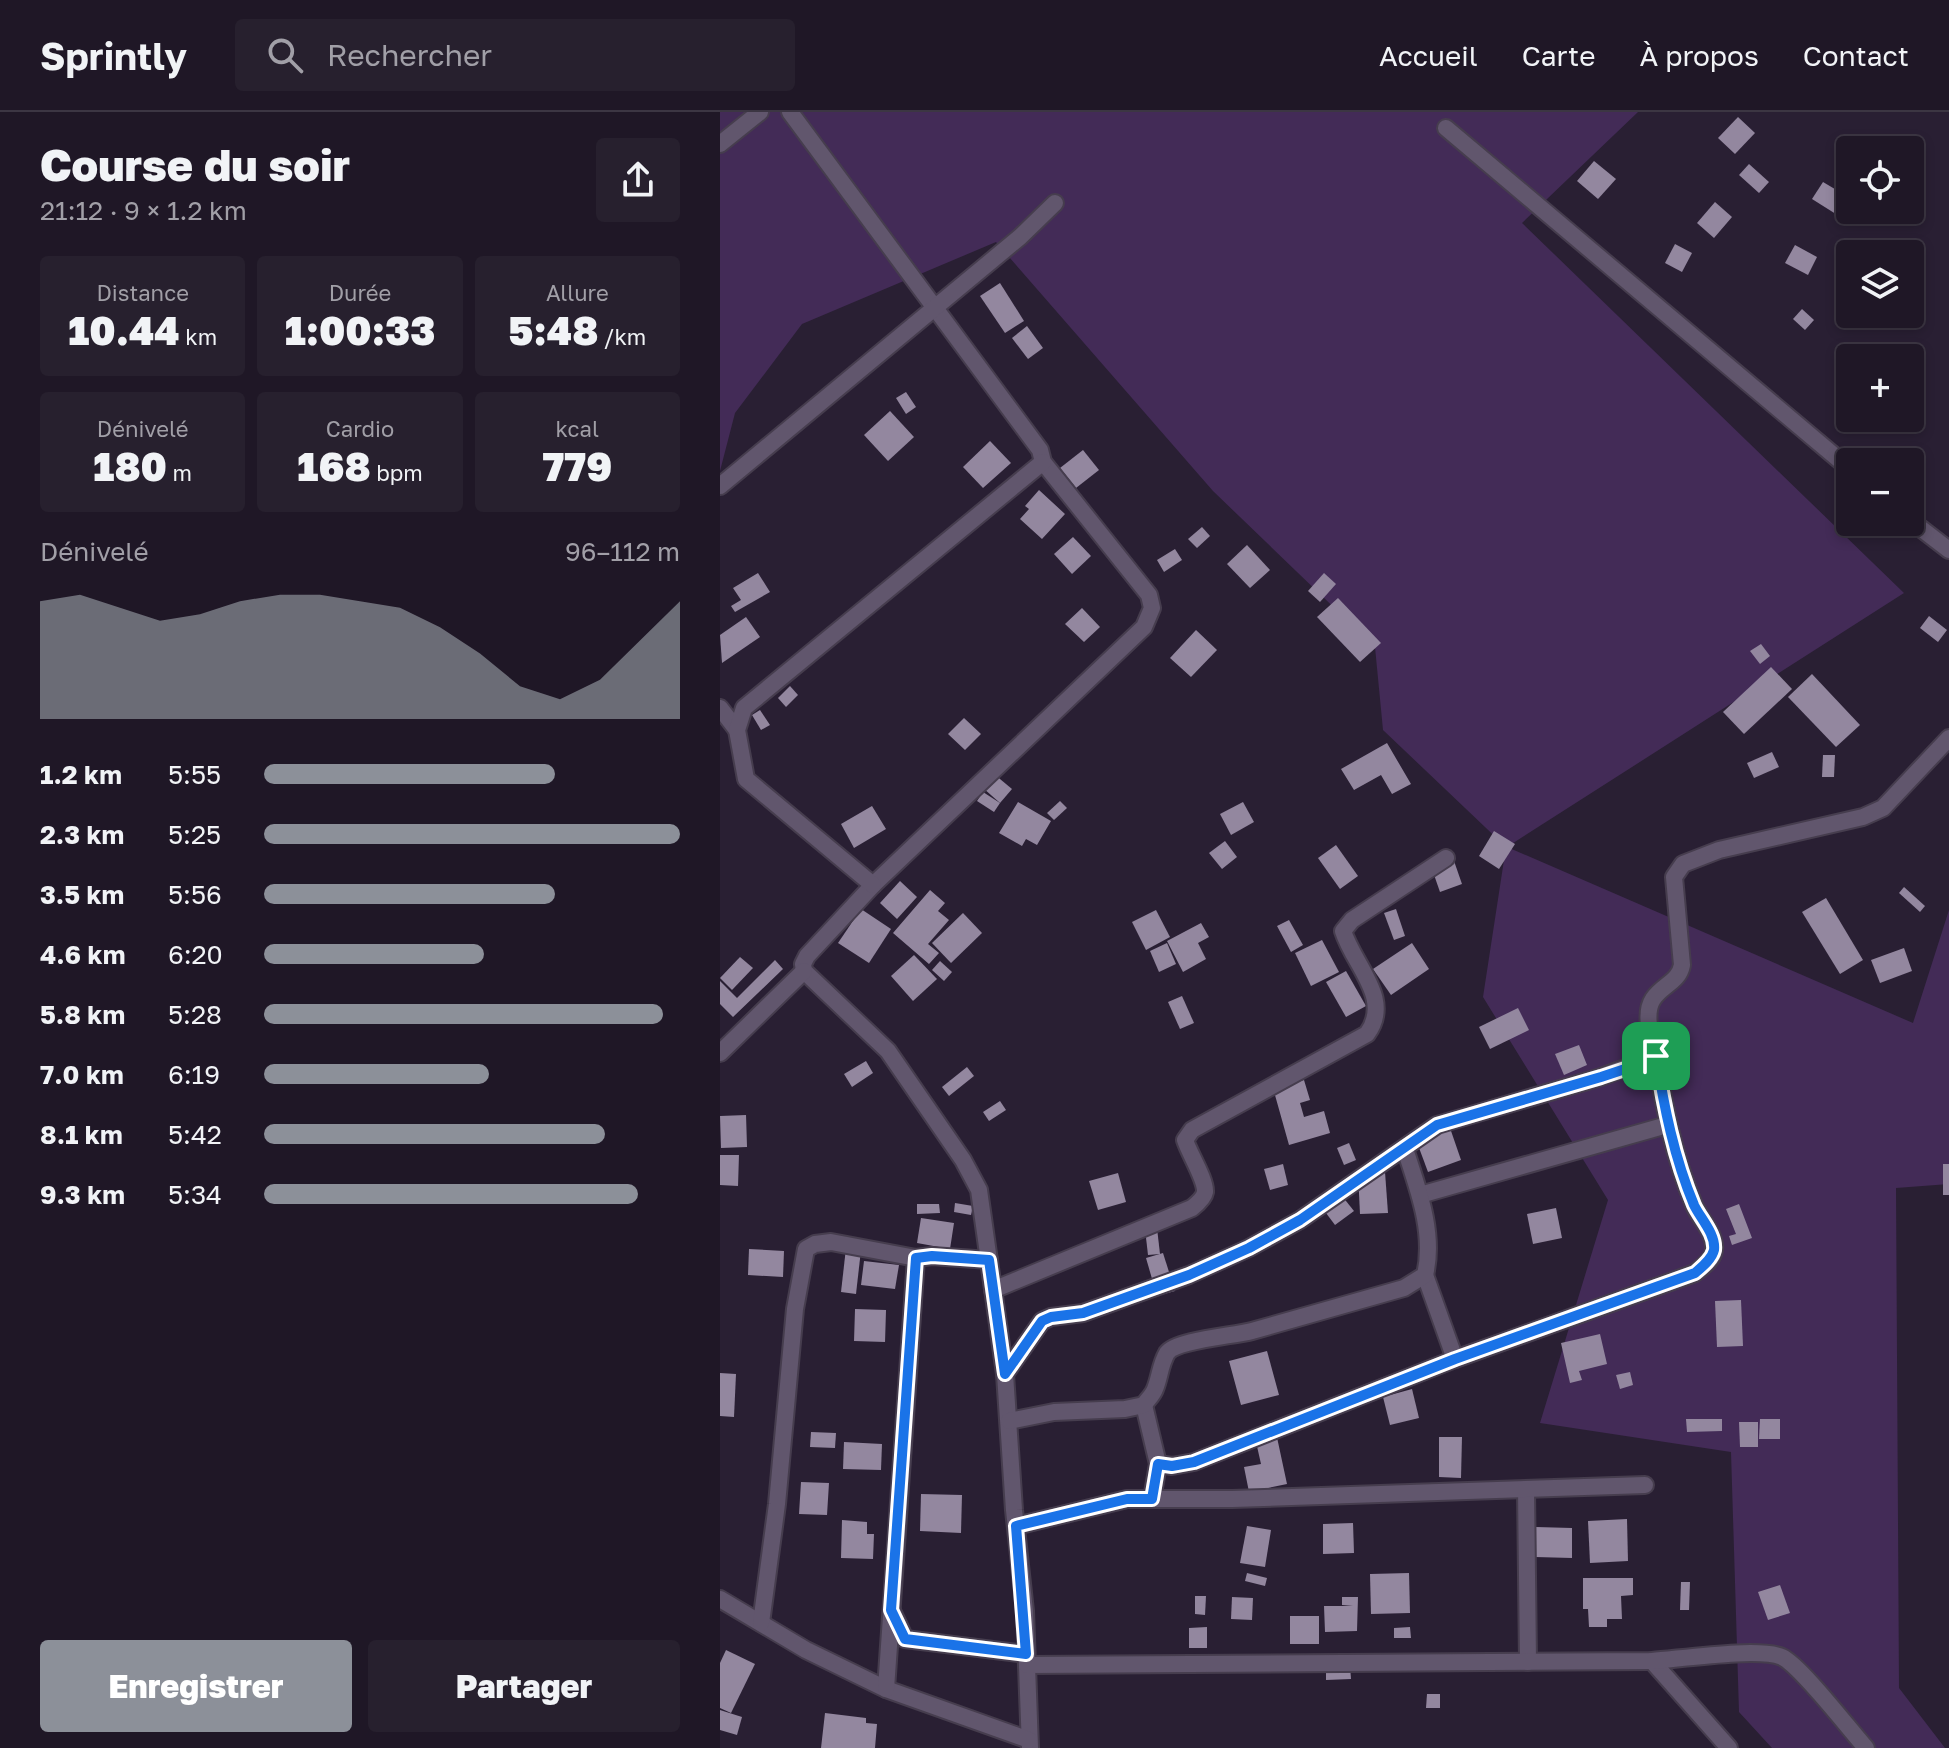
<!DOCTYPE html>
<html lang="fr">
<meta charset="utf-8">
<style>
:root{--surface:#1f1726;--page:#27202e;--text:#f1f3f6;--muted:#a19fa7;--line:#3c3643;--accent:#8c9099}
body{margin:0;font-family:"Golos Text",sans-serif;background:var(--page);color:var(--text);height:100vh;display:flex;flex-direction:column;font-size:30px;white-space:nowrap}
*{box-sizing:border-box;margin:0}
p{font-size:26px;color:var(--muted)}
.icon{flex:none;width:44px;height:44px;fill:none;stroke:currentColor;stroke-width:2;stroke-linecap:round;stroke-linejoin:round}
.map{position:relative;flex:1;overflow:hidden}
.sheet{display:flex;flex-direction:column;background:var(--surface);width:720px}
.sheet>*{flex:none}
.buttons{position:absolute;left:1116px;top:24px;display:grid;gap:16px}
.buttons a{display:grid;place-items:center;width:88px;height:88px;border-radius:8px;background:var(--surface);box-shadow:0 4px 12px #0003,0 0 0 2px var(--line);font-size:40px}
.pin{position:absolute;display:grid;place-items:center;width:68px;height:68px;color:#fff;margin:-34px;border-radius:16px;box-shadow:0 4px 12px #0006}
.round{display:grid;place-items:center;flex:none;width:84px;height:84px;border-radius:8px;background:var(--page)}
.summary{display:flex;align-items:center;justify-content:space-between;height:136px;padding:0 40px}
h1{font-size:44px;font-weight:800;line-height:60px}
.stats{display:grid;grid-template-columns:repeat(3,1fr);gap:12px;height:136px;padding:8px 40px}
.stats div{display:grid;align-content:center;border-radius:8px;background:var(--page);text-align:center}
.stats b{font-size:40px;font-weight:800}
.stats small{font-size:22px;font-weight:400}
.stats p{font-size:22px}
.chart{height:224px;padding:16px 40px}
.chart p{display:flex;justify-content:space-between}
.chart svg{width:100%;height:144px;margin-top:8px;fill:var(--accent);opacity:.7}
.cta{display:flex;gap:16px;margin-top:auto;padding:16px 40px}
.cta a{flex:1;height:92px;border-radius:8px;background:var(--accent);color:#fff;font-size:32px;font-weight:800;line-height:92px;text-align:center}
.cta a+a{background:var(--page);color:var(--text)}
ul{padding:0 40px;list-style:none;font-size:26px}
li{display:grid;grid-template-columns:128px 96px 1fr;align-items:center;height:60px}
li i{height:20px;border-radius:10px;background:var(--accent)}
header{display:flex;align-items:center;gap:48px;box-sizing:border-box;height:112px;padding:0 40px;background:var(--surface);border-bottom:2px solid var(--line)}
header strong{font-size:38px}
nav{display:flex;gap:44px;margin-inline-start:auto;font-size:28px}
.search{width:560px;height:72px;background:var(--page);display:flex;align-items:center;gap:20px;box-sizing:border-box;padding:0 28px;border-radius:8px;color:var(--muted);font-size:30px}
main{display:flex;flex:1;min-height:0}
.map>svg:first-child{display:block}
</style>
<header>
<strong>Sprintly</strong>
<div class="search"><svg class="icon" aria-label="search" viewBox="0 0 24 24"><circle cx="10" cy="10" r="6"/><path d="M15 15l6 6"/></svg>Rechercher</div>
<nav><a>Accueil</a><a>Carte</a><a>À propos</a><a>Contact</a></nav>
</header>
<main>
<section class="sheet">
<div class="summary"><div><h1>Course du soir</h1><p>21:12 · 9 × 1.2 km</p></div><a class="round"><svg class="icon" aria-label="share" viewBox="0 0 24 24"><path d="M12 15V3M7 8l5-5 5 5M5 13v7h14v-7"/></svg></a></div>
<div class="stats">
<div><p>Distance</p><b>10.44<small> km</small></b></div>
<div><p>Durée</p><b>1:00:33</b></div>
<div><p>Allure</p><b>5:48<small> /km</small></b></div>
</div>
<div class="stats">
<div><p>Dénivelé</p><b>180<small> m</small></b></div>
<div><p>Cardio</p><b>168<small> bpm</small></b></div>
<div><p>kcal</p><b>779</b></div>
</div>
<div class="chart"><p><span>Dénivelé</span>96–112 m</p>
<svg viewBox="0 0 160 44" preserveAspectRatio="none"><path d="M0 44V8L10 6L20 10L30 14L40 12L50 8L60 6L70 6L80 8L90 10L100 16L110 24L120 34L130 38L140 32L150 20L160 8V44z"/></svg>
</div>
<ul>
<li><b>1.2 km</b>5:55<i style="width:70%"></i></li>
<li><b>2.3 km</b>5:25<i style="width:100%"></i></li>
<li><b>3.5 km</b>5:56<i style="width:70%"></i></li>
<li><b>4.6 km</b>6:20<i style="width:53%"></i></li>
<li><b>5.8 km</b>5:28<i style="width:96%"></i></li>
<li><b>7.0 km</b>6:19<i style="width:54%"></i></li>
<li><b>8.1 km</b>5:42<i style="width:82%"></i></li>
<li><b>9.3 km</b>5:34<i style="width:90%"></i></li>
</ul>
<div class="cta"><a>Enregistrer</a><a>Partager</a></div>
</section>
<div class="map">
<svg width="1229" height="1636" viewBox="0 0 1229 1636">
<rect width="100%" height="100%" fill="#291f33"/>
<polygon fill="#432b57" points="0,0 918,0 802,111 1184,481 787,735 1193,911 1229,798 1229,1072 1176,1076 1179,1576 1225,1636 1052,1636 1019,1600 1011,1340 820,1311 888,1088 763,885 786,735 663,618 655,535 493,379 276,130 82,212 15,301 0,359"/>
<g fill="#93879f">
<polygon points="1018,5 1035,21 1015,42 998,26"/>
<polygon points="874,49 896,67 878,87 857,69"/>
<polygon points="1029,52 1049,70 1039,81 1019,63"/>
<polygon points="1103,70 1130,86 1119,104 1092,87"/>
<polygon points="995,90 1012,105 994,126 977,111"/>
<polygon points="1190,95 1195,97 1191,108 1169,101 1170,98 1190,98"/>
<polygon points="955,132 972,141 962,160 945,151"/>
<polygon points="1075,133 1097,145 1088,163 1065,151"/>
<polygon points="280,171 304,209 285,221 260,184"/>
<polygon points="1082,197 1094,208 1085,218 1073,207"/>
<polygon points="307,214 323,236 308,247 292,226"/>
<polygon points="186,280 196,295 186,302 176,286"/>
<polygon points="170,299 194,325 168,349 144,323"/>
<polygon points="270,329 291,351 263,376 243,355"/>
<polygon points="363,338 379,358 356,376 340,356"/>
<polygon points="319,378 345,402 322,427 300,407 309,397 305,394"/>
<polygon points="482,415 490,424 477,436 468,427"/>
<polygon points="353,425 371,444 352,462 334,442"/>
<polygon points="527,433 550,458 530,476 507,452"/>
<polygon points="455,437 462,448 444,460 437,448"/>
<polygon points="38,461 50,480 15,500 11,494 21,488 13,476"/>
<polygon points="604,461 616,472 600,490 588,479"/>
<polygon points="618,486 661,531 640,550 597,505"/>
<polygon points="362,496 380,515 364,530 345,512"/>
<polygon points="1209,504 1227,518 1218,530 1200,516"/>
<polygon points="26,505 40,525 2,551 0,523"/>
<polygon points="476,518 497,538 471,565 450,546"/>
<polygon points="1041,532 1050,544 1040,552 1030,539"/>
<polygon points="1051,555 1072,577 1024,622 1003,600"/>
<polygon points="1092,562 1140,613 1116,635 1068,585"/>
<polygon points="70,574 78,583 66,595 58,586"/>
<polygon points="40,598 50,613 41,618 32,603"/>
<polygon points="244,606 261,622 245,638 228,622"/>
<polygon points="667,631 691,672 672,682 661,663 634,678 621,657"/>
<polygon points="1052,640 1059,655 1034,666 1027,651"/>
<polygon points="1103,643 1115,643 1114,665 1102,665"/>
<polygon points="274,662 292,677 280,691 263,676"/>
<polygon points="263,680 280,691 274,700 257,689"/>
<polygon points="340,689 347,696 334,708 327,701"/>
<polygon points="298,690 331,709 317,733 306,727 302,734 279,721"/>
<polygon points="523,690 534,710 511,723 500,702"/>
<polygon points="152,694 166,717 134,736 121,712"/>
<polygon points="774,719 795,732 779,757 759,744"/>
<polygon points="505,729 517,745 502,757 489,741"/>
<polygon points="616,733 638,764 620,777 598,746"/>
<polygon points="734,749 742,772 720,780 712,757"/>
<polygon points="180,769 197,785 177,807 160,791"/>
<polygon points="1184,775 1205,794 1200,800 1179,781"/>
<polygon points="210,778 225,791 218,799 229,808 208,832 219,841 209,852 173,821"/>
<polygon points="1106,786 1143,848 1120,862 1082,800"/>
<polygon points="141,797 171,817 149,851 118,831"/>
<polygon points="676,797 685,824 674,828 664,801"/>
<polygon points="436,798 450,825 426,838 412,810"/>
<polygon points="243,801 262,821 231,851 212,831"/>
<polygon points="569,808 583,833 571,840 557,814"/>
<polygon points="481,811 489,825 478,831 486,847 463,860 447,829"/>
<polygon points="602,828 619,860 591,874 575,841"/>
<polygon points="447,831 456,852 439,860 430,839"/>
<polygon points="692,831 709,857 671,883 653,857"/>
<polygon points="1184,836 1192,859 1160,871 1151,848"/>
<polygon points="194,843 217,867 193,889 171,864"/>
<polygon points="20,845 33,856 12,878 0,866"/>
<polygon points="55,848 63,857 13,905 0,892 0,869 17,886"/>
<polygon points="220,849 232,860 224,869 212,858"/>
<polygon points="626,859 646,894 626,905 606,870"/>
<polygon points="462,884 474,911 460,917 448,890"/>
<polygon points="798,896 809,918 770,937 759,915"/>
<polygon points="859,933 867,953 844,963 835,942"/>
<polygon points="146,949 153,961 132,975 124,962"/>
<polygon points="247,955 254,964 229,984 222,975"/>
<polygon points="584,968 590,988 580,991 584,1005 604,999 610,1021 569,1033 553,976"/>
<polygon points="280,989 286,998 269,1009 263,1000"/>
<polygon points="26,1003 27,1035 1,1036 0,1004"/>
<polygon points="729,1013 741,1048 708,1060 695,1025"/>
<polygon points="629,1031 636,1048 624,1053 617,1036"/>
<polygon points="0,1043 19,1043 18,1074 0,1073"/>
<polygon points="563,1052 568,1073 550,1078 544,1057"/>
<rect x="1223" y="1052" width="6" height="31"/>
<polygon points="665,1060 668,1101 640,1102 638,1061"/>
<polygon points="398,1061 406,1090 378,1098 369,1069"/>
<polygon points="618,1079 634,1099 615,1113 600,1093"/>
<polygon points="235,1091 253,1094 251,1103 234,1100"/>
<polygon points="197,1092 219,1092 220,1101 197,1102"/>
<polygon points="1019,1092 1032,1126 1012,1133 1009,1124 1016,1122 1006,1097"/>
<polygon points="836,1096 842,1126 813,1132 807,1102"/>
<polygon points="201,1106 234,1111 230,1137 197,1131"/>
<polygon points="437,1116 440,1142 428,1143 425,1117"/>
<polygon points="126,1136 141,1138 136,1182 121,1180"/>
<polygon points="29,1137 64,1139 63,1165 28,1163"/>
<polygon points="443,1141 455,1179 437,1184 426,1146"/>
<polygon points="144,1149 179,1153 175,1177 141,1173"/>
<polygon points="1021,1188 1023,1234 997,1235 995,1189"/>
<polygon points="135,1197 166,1198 165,1230 134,1229"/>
<polygon points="880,1222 887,1252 859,1259 862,1268 850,1271 841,1231"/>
<polygon points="547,1239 559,1283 521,1293 509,1249"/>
<polygon points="910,1260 913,1273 900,1277 896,1263"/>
<polygon points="0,1261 16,1262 14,1305 0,1304"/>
<polygon points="692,1277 699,1306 670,1313 663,1285"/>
<polygon points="966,1307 1002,1307 1002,1319 967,1320"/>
<polygon points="1040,1307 1060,1307 1060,1327 1039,1327"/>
<polygon points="1019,1310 1038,1310 1038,1335 1020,1335"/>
<polygon points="555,1316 567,1372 529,1380 524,1355 541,1352 534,1321"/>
<polygon points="91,1320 116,1321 115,1336 90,1335"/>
<polygon points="719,1325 742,1325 741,1366 719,1365"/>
<polygon points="124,1330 162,1332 161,1358 123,1357"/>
<polygon points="81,1370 109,1371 107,1403 79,1402"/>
<polygon points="201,1382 242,1383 241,1421 200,1419"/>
<polygon points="907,1407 908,1449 870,1451 868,1409"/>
<polygon points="122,1408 147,1410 147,1422 154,1422 153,1447 121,1446"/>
<polygon points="633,1411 634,1441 603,1442 603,1412"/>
<polygon points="527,1414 551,1418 545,1455 520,1451"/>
<polygon points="816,1415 852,1416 852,1446 815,1445"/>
<polygon points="527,1461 547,1466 545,1474 525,1469"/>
<polygon points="689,1461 690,1501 651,1502 650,1462"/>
<polygon points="863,1466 913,1466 913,1483 901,1484 902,1507 887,1507 887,1515 869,1515 868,1497 863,1497"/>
<polygon points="961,1470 970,1470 969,1498 960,1498"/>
<polygon points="1060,1473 1070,1501 1048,1508 1038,1480"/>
<polygon points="475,1484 486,1484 485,1503 475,1502"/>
<polygon points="512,1485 533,1486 532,1508 511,1507"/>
<polygon points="622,1485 638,1485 637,1519 605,1520 604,1494 633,1494 622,1493"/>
<rect x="570" y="1504" width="29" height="28"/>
<polygon points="487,1515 487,1536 469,1536 469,1516"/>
<polygon points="690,1515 691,1526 674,1526 674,1516"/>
<polygon points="6,1538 35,1552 11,1601 0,1596 0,1551"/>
<polygon points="606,1553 630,1553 631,1567 606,1568"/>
<polygon points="707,1582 720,1582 720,1596 706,1596"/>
<polygon points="0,1598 22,1605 17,1623 0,1618"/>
<polygon points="105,1601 146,1606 146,1611 157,1612 155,1636 101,1636"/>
</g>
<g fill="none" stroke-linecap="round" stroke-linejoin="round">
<defs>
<g id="minor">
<polyline points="70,0 320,338 323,350 429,483 432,496 424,515 153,773 87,844 83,852 84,859 168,939 243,1048 259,1078 285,1262 294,1398 305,1499 310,1636"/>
<polyline points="726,16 1130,357"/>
<polyline points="0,32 40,0"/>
<polyline points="0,374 300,125 335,91"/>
<polyline points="1190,408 1229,438"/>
<polyline points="0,596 17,618"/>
<polyline points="153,773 26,667 17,618 24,596 323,350"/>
<polyline points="0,941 84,859"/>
<polyline points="700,1083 947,1013"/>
<polyline points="705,1163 735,1247"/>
<path d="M273,1178L472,1096C477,1092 484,1086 485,1080C486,1068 469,1041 465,1028L472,1018L647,922C673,887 634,854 623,819L632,808L726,746"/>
<path d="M285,1262L322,1209L331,1205L363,1201L469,1163L529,1136L580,1108L717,1013L881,965L936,944C932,928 923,902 933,887C942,873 959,870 962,853L954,765L963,752L999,738L1143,705L1163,696L1229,626"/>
<polyline points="424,1293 438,1352 432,1387"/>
<path d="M289,1309L334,1300L405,1297L424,1293C427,1288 433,1283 435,1277C440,1265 440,1253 447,1241C456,1228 513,1224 532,1219L684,1176L705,1163C715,1121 698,1077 685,1037"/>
<path d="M438,1352L452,1354L474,1350L735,1247L975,1161C982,1155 993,1148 994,1138C996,1122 980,1107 974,1093C954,1045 944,995 936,944"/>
<polyline points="806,1377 808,1550"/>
<polyline points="296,1414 407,1387 512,1387 925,1373"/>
<polyline points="0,1487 86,1538 166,1577 309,1628"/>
<polyline points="172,1499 185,1527 306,1542"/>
<polyline points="41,1511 57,1392 75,1197 86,1137 95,1132 111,1130 196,1146 212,1144 269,1148"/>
<polyline points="932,1549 1009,1636"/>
<path d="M307,1553L932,1549C960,1547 1039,1535 1062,1545C1081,1554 1129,1617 1146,1636"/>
<polyline points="166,1577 196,1146"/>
</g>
</defs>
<use href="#minor" stroke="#463d4e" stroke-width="20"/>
<use href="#minor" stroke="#61566d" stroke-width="16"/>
</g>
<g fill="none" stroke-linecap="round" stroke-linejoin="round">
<defs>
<path id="route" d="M936,944C944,995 954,1045 974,1093C980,1106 996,1122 994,1138C992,1147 982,1155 975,1161L735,1247L474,1350L452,1354L438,1352L432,1387H407L296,1414L306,1542L185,1527L171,1498L196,1146L212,1144L269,1148L285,1262L322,1209L331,1205L363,1201L469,1163L529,1136L580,1108L717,1013L881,965L920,952Z"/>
</defs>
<use href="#route" stroke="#fff" stroke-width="16"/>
<use href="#route" stroke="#1a73e8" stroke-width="10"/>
</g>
</svg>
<div class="buttons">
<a><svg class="icon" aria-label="locate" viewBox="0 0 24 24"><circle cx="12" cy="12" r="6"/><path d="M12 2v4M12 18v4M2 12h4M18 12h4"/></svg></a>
<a><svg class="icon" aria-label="layers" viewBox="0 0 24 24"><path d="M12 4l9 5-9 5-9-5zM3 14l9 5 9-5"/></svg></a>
<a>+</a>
<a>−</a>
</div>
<div class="pin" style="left:936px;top:944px;background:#1e9e55"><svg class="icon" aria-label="arrive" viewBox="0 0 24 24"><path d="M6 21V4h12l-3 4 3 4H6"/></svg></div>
</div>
</main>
